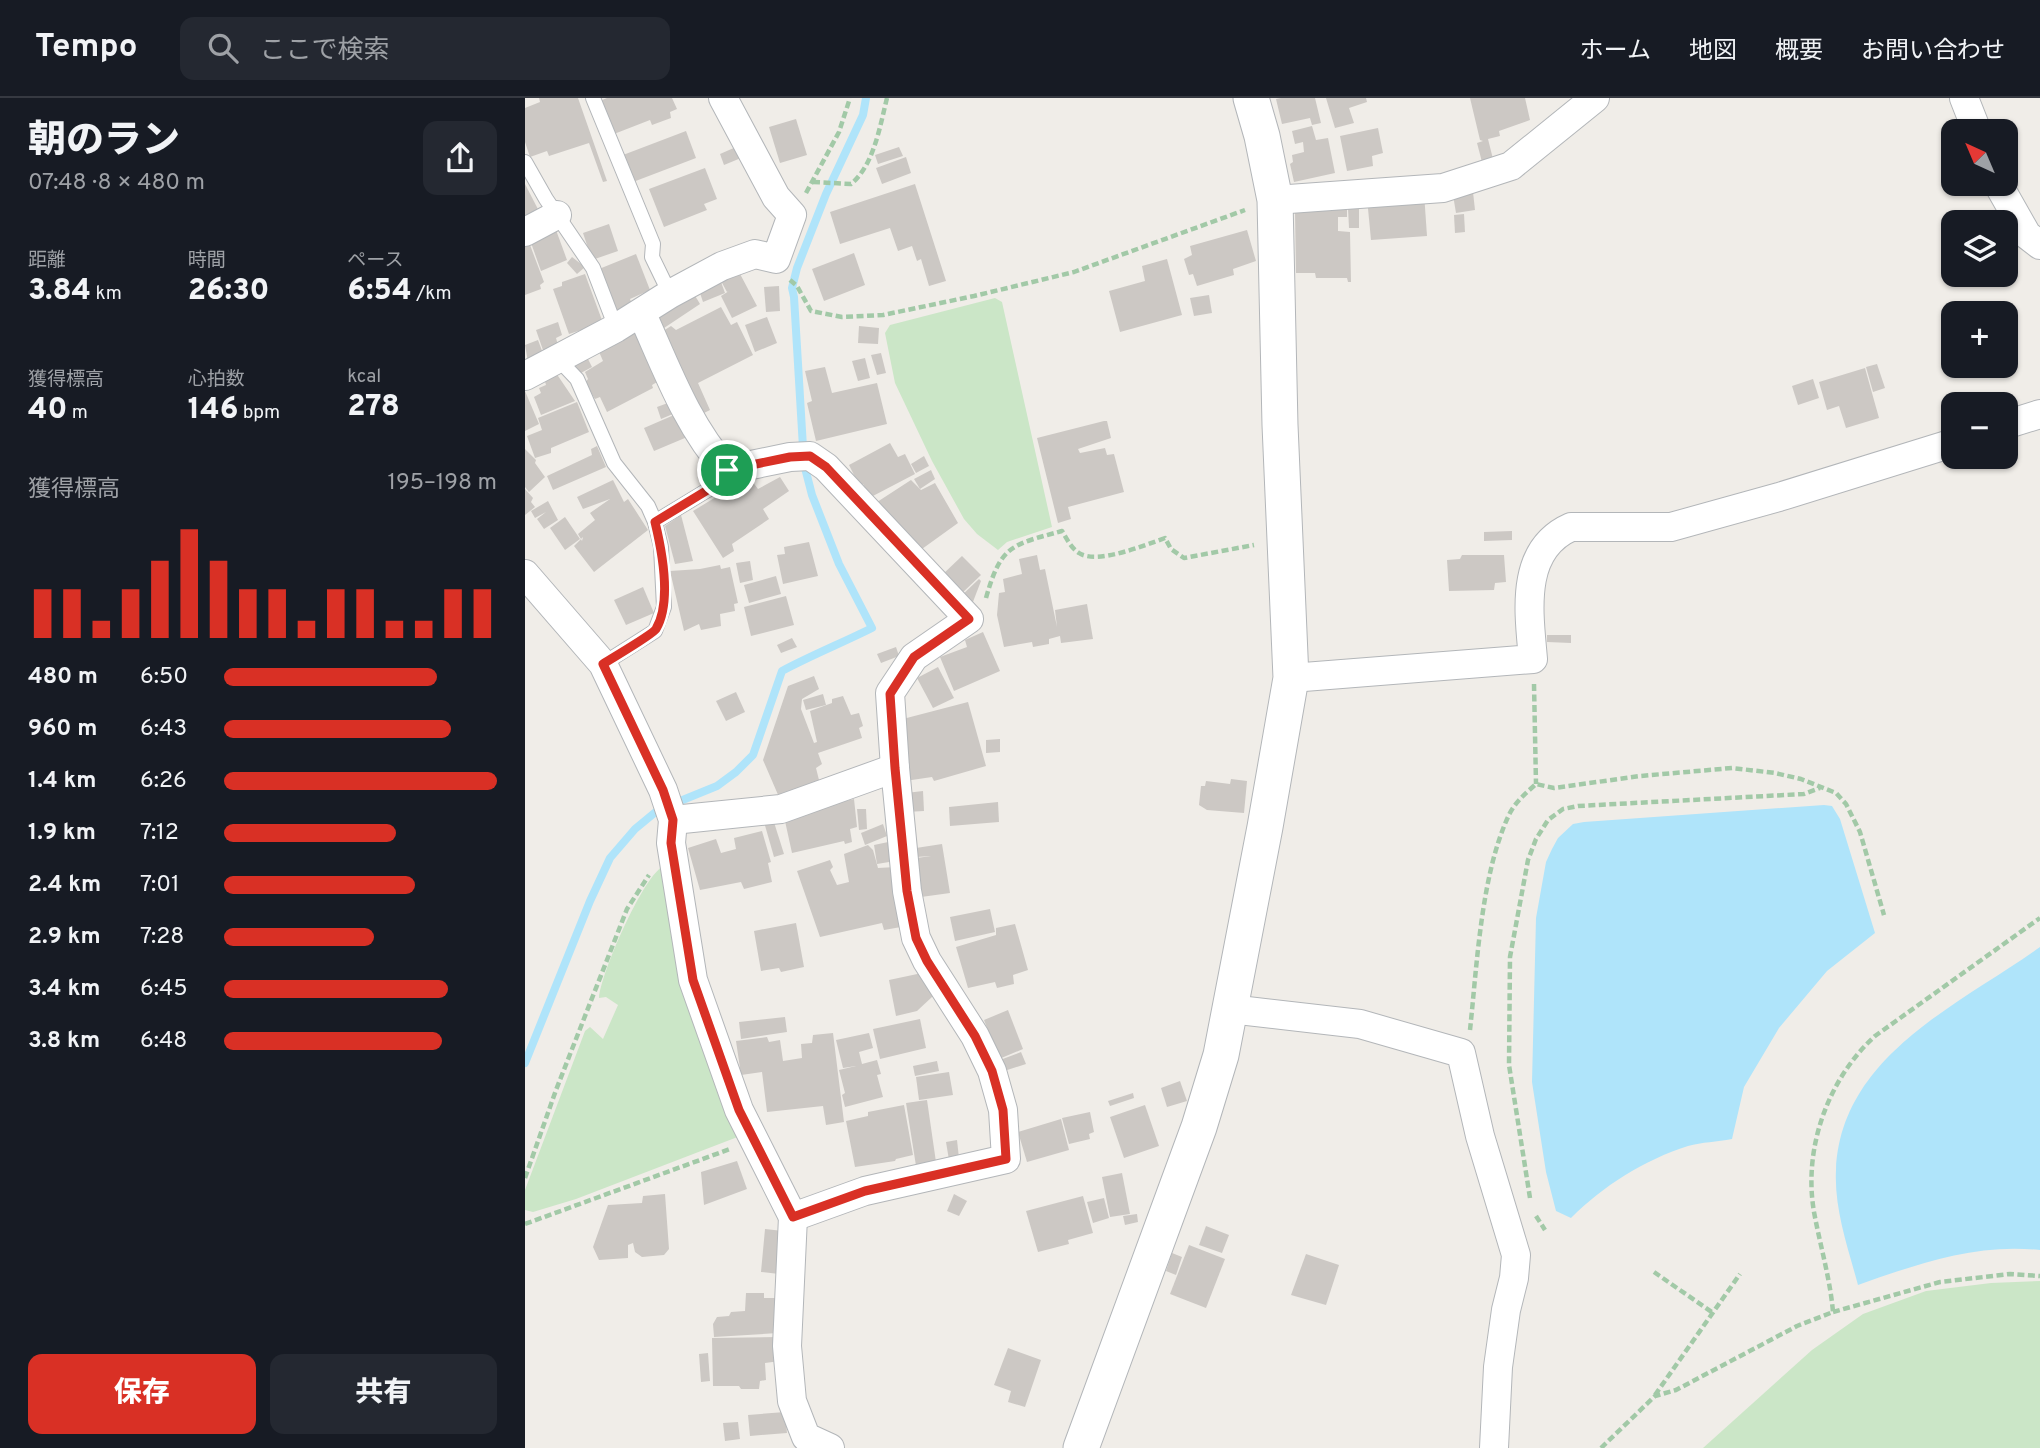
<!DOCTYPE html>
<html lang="ja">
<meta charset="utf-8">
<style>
:root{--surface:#171b24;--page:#242831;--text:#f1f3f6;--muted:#9ea1a6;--line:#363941;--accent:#d93025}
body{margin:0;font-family:Overpass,"Noto Sans JP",sans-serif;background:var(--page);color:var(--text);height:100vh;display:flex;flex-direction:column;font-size:26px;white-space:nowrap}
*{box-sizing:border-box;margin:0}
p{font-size:23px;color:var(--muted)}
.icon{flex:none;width:38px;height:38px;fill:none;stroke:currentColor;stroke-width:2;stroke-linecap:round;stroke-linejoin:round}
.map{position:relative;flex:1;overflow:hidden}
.drawer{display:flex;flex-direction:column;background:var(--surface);width:525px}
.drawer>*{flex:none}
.needle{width:46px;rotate:316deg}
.controls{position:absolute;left:1416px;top:21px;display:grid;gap:14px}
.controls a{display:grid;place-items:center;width:77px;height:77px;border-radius:14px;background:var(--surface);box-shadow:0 2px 5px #0004;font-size:35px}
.pin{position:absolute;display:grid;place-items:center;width:60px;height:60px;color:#fff;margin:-30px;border:4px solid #fff;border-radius:50%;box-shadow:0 2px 7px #0007}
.round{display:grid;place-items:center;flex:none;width:74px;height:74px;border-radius:14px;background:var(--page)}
.summary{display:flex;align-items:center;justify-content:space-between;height:119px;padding:0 28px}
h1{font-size:38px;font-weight:800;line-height:52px}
.figures{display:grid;grid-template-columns:repeat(3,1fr);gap:10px;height:119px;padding:7px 28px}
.figures div{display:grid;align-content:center}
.figures b{font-size:30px;font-weight:800}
.figures small{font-size:19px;font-weight:400}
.figures p{font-size:19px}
.chart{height:196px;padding:14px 28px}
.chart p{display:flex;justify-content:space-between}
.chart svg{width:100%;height:126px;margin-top:7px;stroke:var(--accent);stroke-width:6}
.primary-button{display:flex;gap:14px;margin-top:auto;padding:14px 28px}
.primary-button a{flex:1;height:80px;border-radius:14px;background:var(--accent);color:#fff;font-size:28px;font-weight:800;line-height:80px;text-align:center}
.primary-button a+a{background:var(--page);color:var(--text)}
ul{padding:0 28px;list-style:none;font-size:23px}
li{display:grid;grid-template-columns:112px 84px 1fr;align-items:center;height:52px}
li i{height:18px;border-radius:9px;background:var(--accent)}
header{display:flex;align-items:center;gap:42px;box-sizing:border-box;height:98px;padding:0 35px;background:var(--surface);border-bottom:2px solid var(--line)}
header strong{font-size:33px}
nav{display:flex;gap:38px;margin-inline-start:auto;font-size:24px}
.search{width:490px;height:63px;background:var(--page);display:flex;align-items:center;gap:18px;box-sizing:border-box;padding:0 24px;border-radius:14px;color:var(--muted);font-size:26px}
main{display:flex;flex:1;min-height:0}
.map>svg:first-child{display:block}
</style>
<header>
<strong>Tempo</strong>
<div class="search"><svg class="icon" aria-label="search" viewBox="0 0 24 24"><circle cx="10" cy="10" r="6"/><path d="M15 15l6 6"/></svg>ここで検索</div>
<nav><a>ホーム</a><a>地図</a><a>概要</a><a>お問い合わせ</a></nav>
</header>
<main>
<section class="drawer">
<div class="summary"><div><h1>朝のラン</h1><p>07:48 · 8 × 480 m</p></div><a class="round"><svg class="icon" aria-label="share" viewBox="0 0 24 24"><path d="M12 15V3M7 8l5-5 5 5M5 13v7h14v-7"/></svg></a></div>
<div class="figures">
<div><p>距離</p><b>3.84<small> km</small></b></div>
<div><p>時間</p><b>26:30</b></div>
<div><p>ペース</p><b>6:54<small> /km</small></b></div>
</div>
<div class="figures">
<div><p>獲得標高</p><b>40<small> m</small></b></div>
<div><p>心拍数</p><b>146<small> bpm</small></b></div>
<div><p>kcal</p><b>278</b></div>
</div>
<div class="chart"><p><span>獲得標高</span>195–198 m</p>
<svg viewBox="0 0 160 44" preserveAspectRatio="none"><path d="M5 44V27M15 44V27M25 44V38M35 44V27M45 44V17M55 44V6M65 44V17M75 44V27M85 44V27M95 44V38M105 44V27M115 44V27M125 44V38M135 44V38M145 44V27M155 44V27"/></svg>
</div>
<ul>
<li><b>480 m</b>6:50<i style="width:78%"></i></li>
<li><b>960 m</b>6:43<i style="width:83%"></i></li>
<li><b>1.4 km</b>6:26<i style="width:100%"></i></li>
<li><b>1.9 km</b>7:12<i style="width:63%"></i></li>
<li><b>2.4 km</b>7:01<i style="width:70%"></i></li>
<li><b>2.9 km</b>7:28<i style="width:55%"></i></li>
<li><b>3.4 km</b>6:45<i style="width:82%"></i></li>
<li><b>3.8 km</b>6:48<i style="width:80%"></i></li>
</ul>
<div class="primary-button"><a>保存</a><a>共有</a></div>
</section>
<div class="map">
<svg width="1515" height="1350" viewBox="0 0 1515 1350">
<rect width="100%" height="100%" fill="#f0ede8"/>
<g fill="#cbe6c7">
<polygon points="470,200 477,204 527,429 482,444 473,452 452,436 439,421 407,363 370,285 360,235 365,227"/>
<path d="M137,769L223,1035L51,1101L8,1114L0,1112V1092L60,933L65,929L78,941L93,907L81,899L74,900C76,875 117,781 137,769Z"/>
<polygon points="1515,1183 1515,1350 1178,1350 1287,1252 1338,1216 1401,1193 1466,1185"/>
</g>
<g fill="#afe4fa">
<path d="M1299,707L1307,708L1315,721L1350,835L1302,873L1254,930L1219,989L1207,1041C1192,1044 1177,1044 1163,1048C1119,1062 1078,1088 1046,1120L1031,1113L1021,1074L1007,984L1011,820L1021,764L1027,751L1033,740L1048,726L1059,724Z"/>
<path d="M1515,849V1152C1451,1145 1392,1166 1333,1187C1323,1150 1309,1111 1311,1072C1316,957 1434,907 1515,849Z"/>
</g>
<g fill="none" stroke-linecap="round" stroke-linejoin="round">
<path stroke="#afe4fa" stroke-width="8" d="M0,965L65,803L85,760L110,731L133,712L192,688L211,674L228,657L257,573C287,557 317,545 347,530L314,466L287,397L279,366L269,199L267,190L272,170L301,96L338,17L341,0"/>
</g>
<g fill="#ccc8c4">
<polygon points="14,0 53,0 82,83 78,84 64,45 24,58 22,53 5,59 0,44 0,10 15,4"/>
<polygon points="82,0 147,0 152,11 145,14 146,20 127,27 125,22 89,36 75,3"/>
<polygon points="756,0 790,0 796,25 787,27 785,20 757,26 751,1"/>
<polygon points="801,0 841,0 842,4 824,10 829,25 810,30"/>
<polygon points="945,0 1000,0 1005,22 974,33 975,38 963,41 968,61 957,64 952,45 958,43 955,42"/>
<polygon points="271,21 282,57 255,65 244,29"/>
<polygon points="787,28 791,42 803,40 810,75 769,84 765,66 768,64 767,57 779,54 778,44 770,46 767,33"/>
<polygon points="853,30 858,55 847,58 848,68 822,73 815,38"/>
<polygon points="161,33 171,60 108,84 98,57"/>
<polygon points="211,49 216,60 199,67 195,56"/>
<polygon points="374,49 378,58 353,66 350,57"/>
<polygon points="381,59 386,75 357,86 351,70"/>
<polygon points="180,70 192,101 179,106 182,112 139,129 124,91"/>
<polygon points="0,86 16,117 0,124"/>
<polygon points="390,86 421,183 404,188 396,161 392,163 387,148 373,153 365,130 315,146 305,114"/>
<polygon points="948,94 950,112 931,115 928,97"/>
<polygon points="899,95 902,138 846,142 842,100"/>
<polygon points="823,110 834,110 834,130 824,130"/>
<polygon points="822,111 822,119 813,119 813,133 825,134 826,184 823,184 822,180 791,180 790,175 771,175 770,114"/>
<polygon points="939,116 940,134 930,135 929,117"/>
<polygon points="84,126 93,153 67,162 58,135"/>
<polygon points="31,132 42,162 16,173 5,142"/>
<polygon points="722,132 731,163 708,171 709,177 672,188 668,176 664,177 659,161 667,157 665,148"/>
<polygon points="5,147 19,184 15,187 16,191 0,197 0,148"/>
<polygon points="329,155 340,187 299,203 287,171"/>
<polygon points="111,156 125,192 105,201 108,209 92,214 74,171"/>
<polygon points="47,159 60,169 52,176 42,165"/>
<polygon points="642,161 657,217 595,234 584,193 620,183 617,168"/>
<polygon points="214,174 232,208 207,220 196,198 204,193 202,194 196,183"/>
<polygon points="60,176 78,225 44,236 28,191 37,188 37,184"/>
<polygon points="196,184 200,195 178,204 174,192"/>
<polygon points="254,188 255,213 241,214 239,189"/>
<polygon points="169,196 175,206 133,234 127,225"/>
<polygon points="684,197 687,215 669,218 665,200"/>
<polygon points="196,209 206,227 212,224 228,257 173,285 185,312 173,318 135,235 146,228 151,232"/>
<polygon points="242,219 252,245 230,254 220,227"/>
<polygon points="33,224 37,237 31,240 34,251 19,255 11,232"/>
<polygon points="334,228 354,230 353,246 333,245"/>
<polygon points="112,229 139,280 127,287 128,290 82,314 75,299 70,301 60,285 63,281 60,274 78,263 72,249"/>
<polygon points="13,242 19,258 3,264 0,247"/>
<polygon points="60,255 67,269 54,276 47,262"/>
<polygon points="356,255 361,275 352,277 346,257"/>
<polygon points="340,260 345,280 333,283 327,263"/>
<polygon points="1352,266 1360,290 1348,294 1341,269"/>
<polygon points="300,269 307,295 352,285 362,326 291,343 282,305 287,303 280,273"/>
<polygon points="1340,270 1354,320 1321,330 1314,308 1302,312 1294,284"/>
<polygon points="31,275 50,303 16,317 9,299 16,295 14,290 21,287 19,280"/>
<polygon points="1288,281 1294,300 1273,307 1267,288"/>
<polygon points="0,293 14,326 0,333"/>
<polygon points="151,302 155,313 136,321 132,309"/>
<polygon points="52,304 64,334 26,350 26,355 10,360 2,338 17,332 13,320"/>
<polygon points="156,314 167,337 129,353 119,330"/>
<polygon points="579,323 582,323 586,340 553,351 555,355 580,350 582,357 589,356 599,394 543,409 546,421 533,425 512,340"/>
<polygon points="365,345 373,359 380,356 390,376 346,399 338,386 334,387 324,367"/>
<polygon points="72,348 81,369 28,392 22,378 67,357 66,351"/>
<polygon points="0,351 11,362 10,365 20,379 4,394 0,389"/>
<polygon points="399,358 404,368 391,375 386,366"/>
<polygon points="406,372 410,381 395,391 389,381"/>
<polygon points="224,379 233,391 255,379 264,393 238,411 244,421 207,446 209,453 198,460 168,413"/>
<polygon points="88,382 99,404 103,401 123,432 69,474 49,448 56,441 57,443 58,439 56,441 53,436 70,422 65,415 85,401 58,411 52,399"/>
<polygon points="386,382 396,392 410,385 433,425 390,456 346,408"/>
<polygon points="0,391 8,400 6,404 10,409 0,417"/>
<polygon points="23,403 33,422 19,431 12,421 21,414 10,420 6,413"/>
<polygon points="156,417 168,463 150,466 140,428"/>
<polygon points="40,419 55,441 40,452 25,430"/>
<polygon points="987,433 987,442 959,443 959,434"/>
<polygon points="284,444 293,478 258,486 252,457 260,456 259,449"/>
<polygon points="512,457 515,472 520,471 532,529 530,512 562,506 568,541 536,545 535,538 524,541 524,546 508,549 507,544 479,549 472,517 474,495 480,494 478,481 497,476 494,461"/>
<polygon points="937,457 979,457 981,484 970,485 969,492 924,493 922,462 935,461"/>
<polygon points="437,458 456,477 434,498 416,478"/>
<polygon points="225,463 228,482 215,485 211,465"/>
<polygon points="195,467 196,471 205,469 213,505 209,506 210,513 195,516 196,528 176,532 174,526 159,533 145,473 175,471"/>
<polygon points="251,478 256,496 224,505 219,487"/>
<polygon points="454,481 456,483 446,509 436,498"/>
<polygon points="118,489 129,515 101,527 89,502"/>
<polygon points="261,498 269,527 226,538 219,509"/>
<polygon points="458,534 475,573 429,593 415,559 442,549 440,542"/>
<polygon points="1022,537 1046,537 1046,545 1022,544"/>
<polygon points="267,540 272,549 256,555 252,547"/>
<polygon points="371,549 374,558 356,565 352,556"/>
<polygon points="413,569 429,600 408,610 392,580"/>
<polygon points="289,578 294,591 277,601 276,611 289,645 292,644 285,613 307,605 307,601 318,598 326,617 334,615 338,628 334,630 337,640 293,655 297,666 291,670 295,686 254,699 238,662 263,588"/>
<polygon points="211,594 220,614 201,623 191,603"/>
<polygon points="298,596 301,607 281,612 278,602"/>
<polygon points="443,604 461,668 409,683 407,679 380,683 374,622"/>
<polygon points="475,641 475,654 461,655 461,642"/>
<polygon points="706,681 722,683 719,715 682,712 674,707 676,688 680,688 681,683 705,686"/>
<polygon points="398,693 399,713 381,714 381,695"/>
<polygon points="329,701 332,729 325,731 327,744 320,746 319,743 267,755 260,723 267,715"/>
<polygon points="473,704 474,724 425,728 424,709"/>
<polygon points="332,711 341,711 342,731 334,732"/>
<polygon points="248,721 259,756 249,759 239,724"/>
<polygon points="358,726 362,738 340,747 336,735"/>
<polygon points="237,733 246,764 243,765 247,784 219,791 216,784 175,792 163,750 191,741 196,755 211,751 209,740"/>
<polygon points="368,743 370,763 352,766 349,747"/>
<polygon points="417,746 425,795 396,799 392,760 406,758 391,759 391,750"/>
<polygon points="343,747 348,752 353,770 371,769 376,829 359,832 357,825 295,839 272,773 305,762 308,769 305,772 312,787 324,784 319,756"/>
<polygon points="465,811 470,834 430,843 425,819"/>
<polygon points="271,825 279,869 256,874 254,870 236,873 229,833"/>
<polygon points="490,826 503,872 488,877 489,886 472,890 470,884 443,890 431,849 471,837 471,830"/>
<polygon points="397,875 408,898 392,913 371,918 364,882"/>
<polygon points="483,912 498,951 474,961 459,922"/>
<polygon points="260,919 262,934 216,941 214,924"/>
<polygon points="395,921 401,950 355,961 348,931"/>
<polygon points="308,935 319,1024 301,1027 298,1008 242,1014 237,974 216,977 211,943 242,939 244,944 255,942 258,963 277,960 276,946 287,945 288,937"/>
<polygon points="344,935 348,950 334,954 337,966 352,962 356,976 352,977 358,999 320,1009 317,997 320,995 314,972 331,968 318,970 311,942"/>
<polygon points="496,954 501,966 479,973 475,962"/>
<polygon points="412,963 414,973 390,978 388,968"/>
<polygon points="424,974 428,997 394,1002 391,979"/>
<polygon points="655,983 662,1003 642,1009 636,990"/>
<polygon points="608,995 609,1000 585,1008 583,1003"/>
<polygon points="402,1002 412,1071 392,1074 381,1005"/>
<polygon points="379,1007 388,1057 371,1061 370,1063 330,1069 321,1023 343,1018 343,1014"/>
<polygon points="620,1007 634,1048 599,1060 585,1019"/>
<polygon points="565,1014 569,1034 564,1036 565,1041 544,1046 537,1020"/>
<polygon points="536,1021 544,1052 502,1064 493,1034"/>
<polygon points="432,1042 434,1060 424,1062 421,1044"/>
<polygon points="212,1063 222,1091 179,1107 176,1074"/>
<polygon points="597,1075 605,1116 585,1119 577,1079"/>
<polygon points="140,1096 144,1151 139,1157 117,1159 110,1154 108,1145 103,1147 103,1160 74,1162 68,1149 83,1107 117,1105 118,1098"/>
<polygon points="429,1096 442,1103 434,1118 422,1113"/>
<polygon points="558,1098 568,1135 543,1142 544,1146 513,1154 501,1113"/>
<polygon points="579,1100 584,1120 568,1125 562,1104"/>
<polygon points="612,1116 613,1124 600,1127 598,1118"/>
<polygon points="681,1128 704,1137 697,1155 674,1147"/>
<polygon points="240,1131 258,1133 254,1176 236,1174"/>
<polygon points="664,1147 700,1161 681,1210 645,1196"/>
<polygon points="647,1155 657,1159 651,1177 641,1173"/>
<polygon points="781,1156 814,1167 801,1207 766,1197"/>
<polygon points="221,1195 239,1195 239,1200 252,1200 253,1235 189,1239 188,1226 192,1219 204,1218 206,1214 220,1213"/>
<polygon points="254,1239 255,1263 240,1265 241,1282 235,1283 234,1291 216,1291 214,1288 188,1288 187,1240"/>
<polygon points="483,1250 516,1262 500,1309 483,1304 486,1293 469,1287"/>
<polygon points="183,1255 185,1283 176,1284 174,1256"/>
<polygon points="260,1314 262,1335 225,1338 223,1317"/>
<polygon points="213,1324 215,1341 200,1343 198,1325"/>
</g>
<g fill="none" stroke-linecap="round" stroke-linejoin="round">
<defs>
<g id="service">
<polyline points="68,0 128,146 127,159 145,196"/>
<polyline points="0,64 21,101 68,170 91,230"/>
<polyline points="33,261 52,281 89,365 123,408 130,424 136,449 139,509 130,533 78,566"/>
<polyline points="130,424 199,382 202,372"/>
</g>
<g id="minor">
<polyline points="1439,0 1452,33"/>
<polyline points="1473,86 1502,137 1515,147"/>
<polyline points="750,102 918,90 986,68 1070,0"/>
<polyline points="0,134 32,117"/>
<polyline points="0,278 91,230 145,196 197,168 230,156 251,161 267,117 251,99 198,0"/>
<polyline points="1480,327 1515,316"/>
<path d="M0,476L78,566L138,692L148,722L146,745L168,882L214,1012L268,1119L340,1093L481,1061L478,1012L467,973L450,938L402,863L391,840L382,793L370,670L365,595L389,559L444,521L301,369L285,358L265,359L202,372C162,328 141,269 117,216"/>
<path d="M766,580L1008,561C1004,515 994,452 1046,429H1146L1254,399L1428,345"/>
<polyline points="148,722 256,711 370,670"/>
<polyline points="705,911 835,926 936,955 955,1038 991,1157 989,1180 981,1212 973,1269 969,1350"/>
<polyline points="268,1119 262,1248 267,1303 281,1339 305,1350"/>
</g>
<polyline id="tertiary" points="556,1350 674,1029 696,957 740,729 766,580 755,327 750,102 737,38 726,0"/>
</defs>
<use href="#service" stroke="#b3b6b9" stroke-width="16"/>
<use href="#minor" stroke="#b3b6b9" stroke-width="30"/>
<use href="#tertiary" stroke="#b3b6b9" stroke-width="37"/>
<g stroke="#a2c9a7" stroke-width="4.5" stroke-dasharray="7 3.5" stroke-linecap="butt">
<path d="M288,84L326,86C349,67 355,28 362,0"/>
<polyline points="281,95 314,34 325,0"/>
<polyline points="265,182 272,188 286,213 317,219 358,217 449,198 549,174 720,112"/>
<path d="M461,500C476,447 486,447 537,433C542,441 546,450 554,455C572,467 620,447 640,440L646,451L659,460L729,447"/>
<polyline points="1009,586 1011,686"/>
<path d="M945,932C952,867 956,778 983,719C989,705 1000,696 1011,686L1029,690L1115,678L1207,670L1250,675L1276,681L1311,695L1321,706L1335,734L1359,817"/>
<polyline points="0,1080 31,992 102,811 124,777"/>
<polyline points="1005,1100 984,967 985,859 1003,762 1011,741 1023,722 1038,711 1053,708 1279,696 1295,690"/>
<polyline points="1011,1118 1020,1132"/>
<polyline points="0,1126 205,1051"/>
<polyline points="1129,1174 1188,1215"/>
<polyline points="1308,1214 1415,1184 1485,1176 1515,1178"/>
<polyline points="1130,1297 1215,1176"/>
<path d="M1076,1350L1130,1298L1151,1292L1272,1228L1308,1214C1305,1180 1295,1147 1289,1114C1278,1050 1303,981 1350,938L1515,820"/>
</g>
<use href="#service" stroke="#fff" stroke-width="14"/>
<use href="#minor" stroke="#fff" stroke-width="28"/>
<use href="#tertiary" stroke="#fff" stroke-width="35"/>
</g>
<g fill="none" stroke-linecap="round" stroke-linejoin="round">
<defs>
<path id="route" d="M285,358L301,369L444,521L389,559L365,596L370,670L382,793L391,840L402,863L450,938L467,973L478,1012L481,1061L340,1093L268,1119L214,1012L168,882L146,745L148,722L138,692L78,566C87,560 127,537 131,531C147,504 137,453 130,424L199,382L202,372L265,359Z"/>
</defs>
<use href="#route" stroke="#fff" stroke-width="14"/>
<use href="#route" stroke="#d93025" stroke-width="9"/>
</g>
</svg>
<div class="controls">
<a><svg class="needle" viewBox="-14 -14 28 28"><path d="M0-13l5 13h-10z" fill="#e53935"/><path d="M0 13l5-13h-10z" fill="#9ea1a6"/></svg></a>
<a><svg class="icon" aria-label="layers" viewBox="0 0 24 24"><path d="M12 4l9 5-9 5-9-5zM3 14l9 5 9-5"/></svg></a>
<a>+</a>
<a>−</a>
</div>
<div class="pin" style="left:202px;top:372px;background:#1e9e55"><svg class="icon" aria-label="arrive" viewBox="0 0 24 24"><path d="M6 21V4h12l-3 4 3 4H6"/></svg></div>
</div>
</main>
